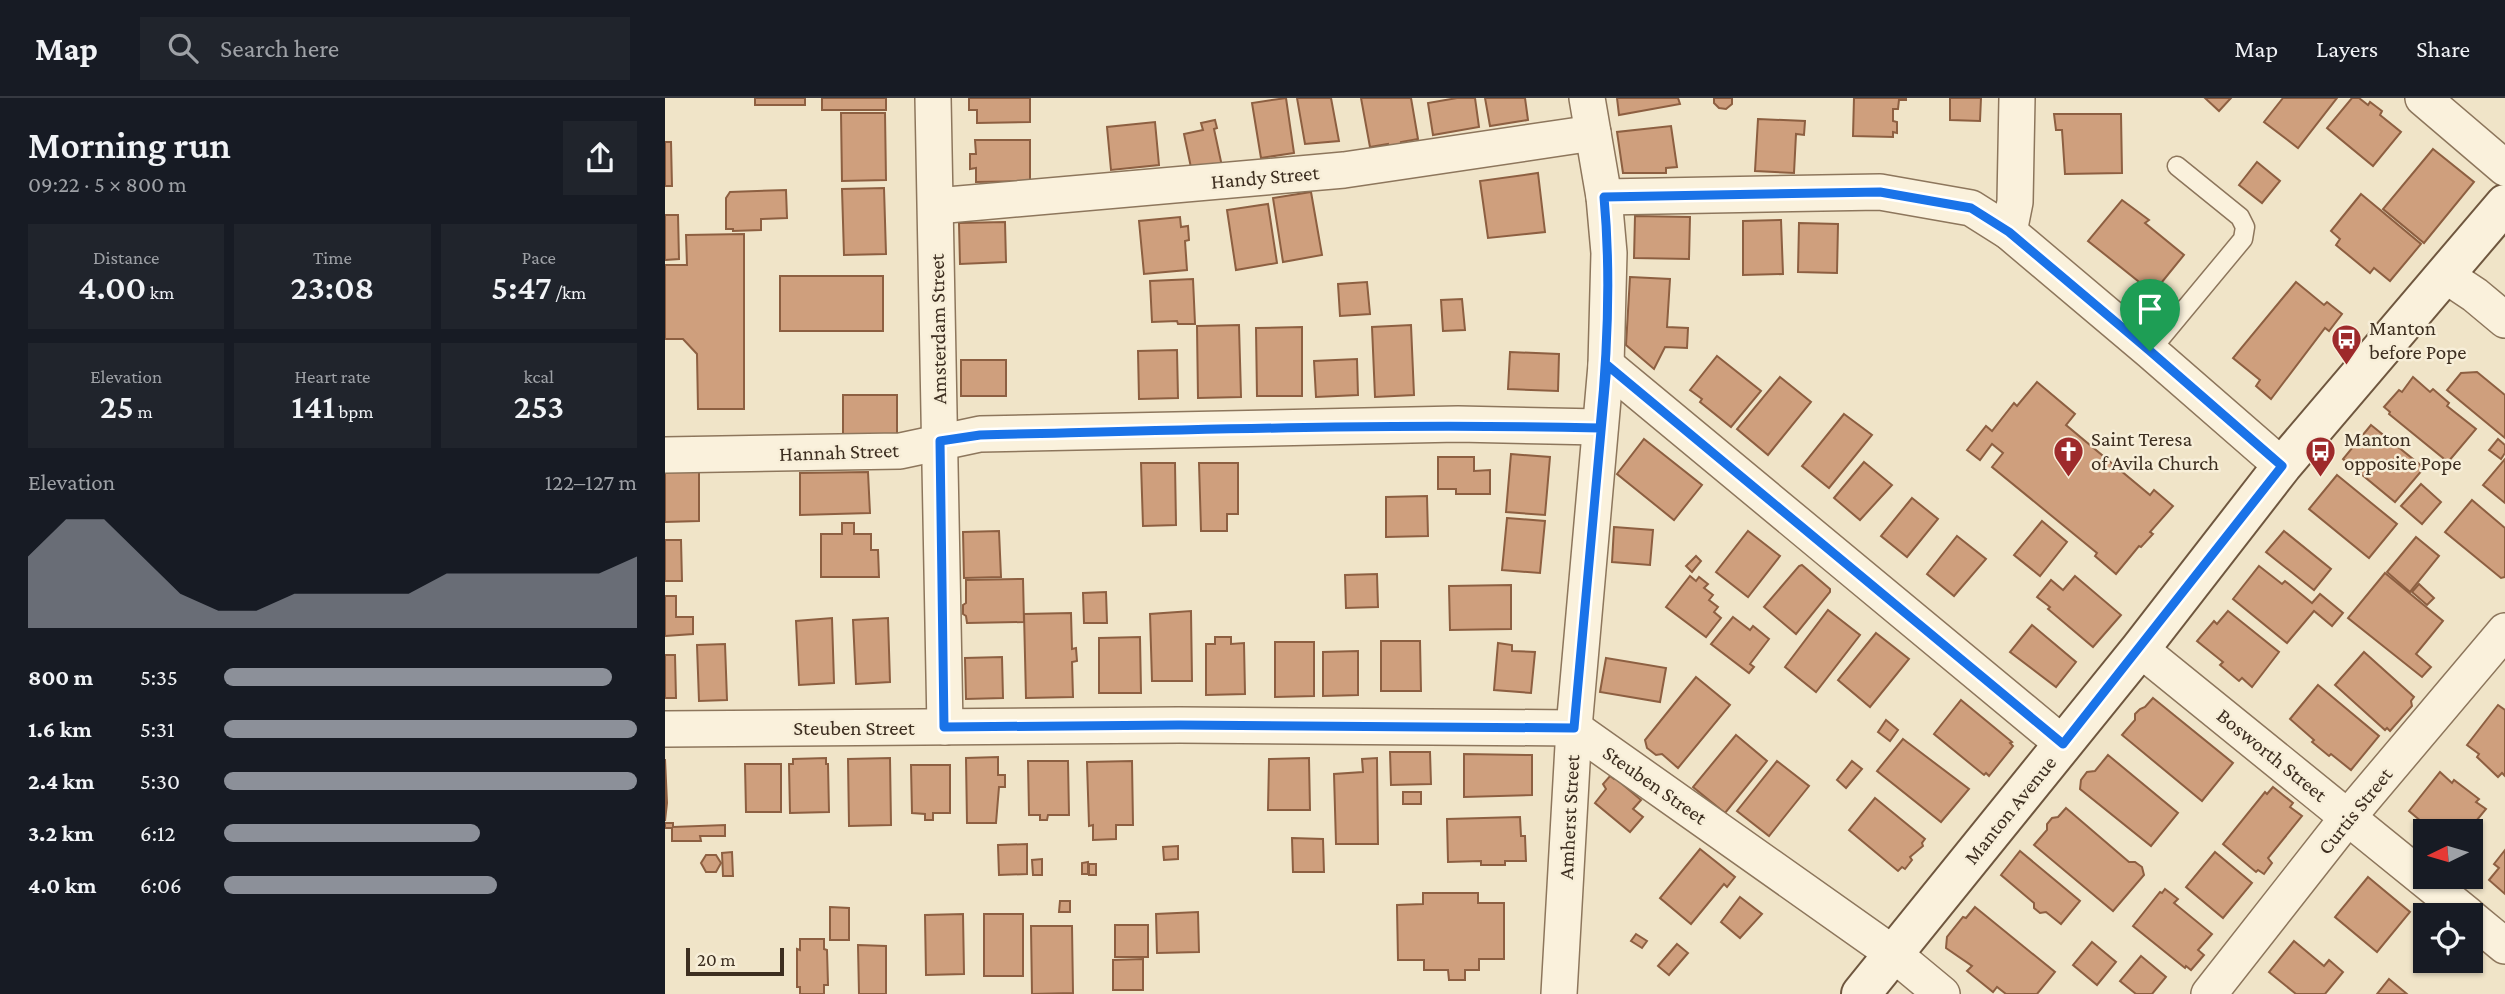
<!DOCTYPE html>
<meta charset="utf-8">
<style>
:root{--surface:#171b24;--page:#20242c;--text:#f1f3f6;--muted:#9ea1a6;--line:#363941;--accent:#8c9099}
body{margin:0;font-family:"Crimson Pro",serif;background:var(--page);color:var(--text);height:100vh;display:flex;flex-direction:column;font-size:26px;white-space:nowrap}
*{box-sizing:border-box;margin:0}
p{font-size:23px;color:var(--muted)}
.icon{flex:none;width:38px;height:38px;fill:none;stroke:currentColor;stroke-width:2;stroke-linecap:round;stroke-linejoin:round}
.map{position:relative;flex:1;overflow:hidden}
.drawer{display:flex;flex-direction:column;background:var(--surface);width:665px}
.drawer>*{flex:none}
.needle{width:46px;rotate:265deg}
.controls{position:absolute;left:1748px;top:721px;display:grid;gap:14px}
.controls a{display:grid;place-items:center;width:70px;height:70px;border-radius:0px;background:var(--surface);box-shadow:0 2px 5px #0004;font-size:35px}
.scale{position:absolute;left:21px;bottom:18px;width:98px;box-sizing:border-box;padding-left:7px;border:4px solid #3d2e20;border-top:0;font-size:19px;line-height:24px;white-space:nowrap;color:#3d2e20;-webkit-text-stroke:5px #f7eed8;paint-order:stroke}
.pin{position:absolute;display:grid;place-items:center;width:60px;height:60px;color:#fff;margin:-72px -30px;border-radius:50% 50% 50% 0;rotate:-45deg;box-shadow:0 0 7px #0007}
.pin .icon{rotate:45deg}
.round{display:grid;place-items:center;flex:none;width:74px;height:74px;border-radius:0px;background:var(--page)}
.overview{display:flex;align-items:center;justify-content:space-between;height:119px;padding:0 28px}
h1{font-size:38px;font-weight:600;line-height:52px}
.stats{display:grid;grid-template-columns:repeat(3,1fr);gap:10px;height:119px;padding:7px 28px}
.stats div{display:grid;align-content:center;border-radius:0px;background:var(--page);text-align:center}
.stats b{font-size:35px;font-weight:600}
.stats small{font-size:19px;font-weight:400}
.stats p{font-size:19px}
.chart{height:196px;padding:14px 28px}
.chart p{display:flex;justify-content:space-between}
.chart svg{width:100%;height:126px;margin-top:7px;fill:var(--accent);opacity:.7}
ul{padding:0 28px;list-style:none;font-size:23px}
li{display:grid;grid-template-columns:112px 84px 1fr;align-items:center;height:52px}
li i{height:18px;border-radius:9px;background:var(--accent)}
header{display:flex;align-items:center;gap:42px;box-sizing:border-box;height:98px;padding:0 35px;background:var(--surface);border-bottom:2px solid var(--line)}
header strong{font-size:33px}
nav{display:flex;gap:38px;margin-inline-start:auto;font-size:24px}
.search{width:490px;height:63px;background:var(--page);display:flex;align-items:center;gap:18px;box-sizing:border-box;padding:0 24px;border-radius:0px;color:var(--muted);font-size:26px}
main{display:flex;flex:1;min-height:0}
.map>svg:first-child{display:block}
</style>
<header>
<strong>Map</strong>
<div class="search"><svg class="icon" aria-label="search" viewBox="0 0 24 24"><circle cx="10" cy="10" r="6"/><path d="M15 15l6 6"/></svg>Search here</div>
<nav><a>Map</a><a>Layers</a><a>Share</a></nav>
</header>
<main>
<section class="drawer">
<div class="overview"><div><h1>Morning run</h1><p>09:22 · 5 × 800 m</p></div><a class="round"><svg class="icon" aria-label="share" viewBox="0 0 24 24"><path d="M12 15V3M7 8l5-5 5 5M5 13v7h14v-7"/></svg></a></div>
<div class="stats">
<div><p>Distance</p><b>4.00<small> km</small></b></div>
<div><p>Time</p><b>23:08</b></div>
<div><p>Pace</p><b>5:47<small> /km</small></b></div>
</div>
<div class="stats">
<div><p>Elevation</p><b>25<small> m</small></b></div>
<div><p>Heart rate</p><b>141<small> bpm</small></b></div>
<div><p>kcal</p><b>253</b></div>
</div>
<div class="chart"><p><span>Elevation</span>122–127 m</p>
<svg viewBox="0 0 160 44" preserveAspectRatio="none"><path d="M0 44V19L10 6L20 6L30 19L40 32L50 38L60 38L70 32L80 32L90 32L100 32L110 25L120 25L130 25L140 25L150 25L160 19V44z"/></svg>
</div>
<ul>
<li><b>800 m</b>5:35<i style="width:94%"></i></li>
<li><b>1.6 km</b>5:31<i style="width:100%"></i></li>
<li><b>2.4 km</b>5:30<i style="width:100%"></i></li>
<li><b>3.2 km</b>6:12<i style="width:62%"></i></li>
<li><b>4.0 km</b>6:06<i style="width:66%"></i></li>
</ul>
</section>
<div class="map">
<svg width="1840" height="896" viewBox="0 0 1840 896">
<rect width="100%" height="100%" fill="#f0e4c8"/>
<g fill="#cf9f7d" stroke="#8d5f41" stroke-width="2">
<rect x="90" y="0" width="50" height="7"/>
<rect x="157" y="0" width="64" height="12"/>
<polygon points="304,0 365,0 365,24 312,25 312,12 304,12"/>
<polygon points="621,0 629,55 596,60 587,5"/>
<polygon points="632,0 666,0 674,43 640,46"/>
<polygon points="696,0 746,0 753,41 736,44 737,50 724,52 723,46 705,49"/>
<polygon points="792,0 810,0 814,29 768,37 763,5"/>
<polygon points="820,0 860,0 863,22 825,28"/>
<polygon points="952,0 1013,0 1015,6 954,17"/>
<polygon points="1049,0 1067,0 1067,6 1061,11 1054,10 1049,5"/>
<polygon points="1189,0 1241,0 1241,2 1234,2 1233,11 1228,11 1228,23 1232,24 1232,35 1228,34 1228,39 1188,38"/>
<polygon points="1285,0 1316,0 1315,23 1285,22"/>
<polygon points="1540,0 1566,0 1554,13"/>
<polygon points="1618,0 1672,0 1633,50 1599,24"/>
<polygon points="1687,0 1694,0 1703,7 1705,4 1717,13 1715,17 1736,34 1708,68 1662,30"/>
<polygon points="176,15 220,15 221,82 177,83"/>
<polygon points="1389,16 1456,16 1457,75 1400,76 1397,32 1391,32"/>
<polygon points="1093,21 1140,23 1139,37 1131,36 1129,75 1090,73"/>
<polygon points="550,22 552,30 549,31 558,73 528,79 519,36 538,32 536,25"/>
<polygon points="490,24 494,67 446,72 442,29"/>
<polygon points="1006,28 1012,69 1001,70 1001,75 958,75 952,34"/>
<polygon points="310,42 365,42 365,83 311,84 311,70 305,71 305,56 311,56"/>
<polygon points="0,44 6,44 7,88 0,88"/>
<polygon points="1768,51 1809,84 1759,145 1718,111"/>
<polygon points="1592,64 1615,83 1597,105 1574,87"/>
<polygon points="873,75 880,134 823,140 815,83"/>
<polygon points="219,90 221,156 179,157 177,91"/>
<polygon points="121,92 122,120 96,121 96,132 68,133 68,131 61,131 61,100 65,94"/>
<polygon points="646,94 657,157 618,164 608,100"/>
<polygon points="1696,96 1756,146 1725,183 1709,170 1705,175 1671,147 1675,141 1666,133"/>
<polygon points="1457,102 1484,122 1480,125 1519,157 1488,195 1423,143"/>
<polygon points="603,106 612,165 571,172 562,112"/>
<polygon points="0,117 13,117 14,161 0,162"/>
<polygon points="970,118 1025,119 1024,161 969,160"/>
<polygon points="515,119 516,129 523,128 524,142 520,143 522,172 479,176 474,123"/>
<polygon points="1116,122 1118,176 1078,177 1078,123"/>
<polygon points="340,124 341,164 295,166 294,125"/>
<polygon points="1134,125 1173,126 1172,175 1133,174"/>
<polygon points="79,136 79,311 33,311 32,256 18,241 0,241 0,167 22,167 21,137"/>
<rect x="115" y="178" width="103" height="55"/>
<polygon points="965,179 1005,181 1002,229 1023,230 1022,250 1000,249 989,271 961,247"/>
<polygon points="528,181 530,226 513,226 512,223 487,224 485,183"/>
<polygon points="702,184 705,216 675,218 673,186"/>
<polygon points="1631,184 1659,207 1662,204 1677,216 1664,233 1660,230 1606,301 1591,288 1595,282 1568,260"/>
<polygon points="797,201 800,232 778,233 776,202"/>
<polygon points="574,227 576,299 533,300 532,228"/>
<polygon points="746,227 749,297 710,299 707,229"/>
<polygon points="637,229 637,298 592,298 591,230"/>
<polygon points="512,252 513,300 474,301 473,253"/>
<polygon points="845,254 894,256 893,293 843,291"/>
<polygon points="1052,258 1096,293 1066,329 1035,304 1037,301 1025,292"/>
<polygon points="692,261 693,297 651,299 649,263"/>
<rect x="296" y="262" width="45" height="36"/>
<polygon points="1812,274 1840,297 1840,340 1782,292 1796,275"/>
<polygon points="1115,279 1146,304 1103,357 1072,331"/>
<polygon points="1748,279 1765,294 1768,291 1784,305 1782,308 1811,331 1783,364 1724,316 1725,314 1719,309 1734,292 1737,294"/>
<polygon points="1372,284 1410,316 1401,327 1485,397 1489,392 1508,408 1485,434 1488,436 1476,449 1474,448 1451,476 1430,458 1432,455 1327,369 1338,355 1327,346 1315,362 1302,352 1321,328 1327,333 1349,305 1352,308"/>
<rect x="178" y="297" width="54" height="40"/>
<polygon points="1179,316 1207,337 1164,390 1137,368"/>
<polygon points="1706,327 1759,370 1730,404 1678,361"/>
<polygon points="979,341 1037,387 1009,422 952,376"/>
<polygon points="1833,341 1840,347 1840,355 1836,361 1824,352"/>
<polygon points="846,356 885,359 880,417 841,414"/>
<polygon points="773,359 809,359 809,373 825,372 825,396 791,396 791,391 773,391"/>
<polygon points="1840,361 1840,405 1818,387"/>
<polygon points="1199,364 1227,387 1195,422 1169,400"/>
<polygon points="476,365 510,365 511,427 478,428"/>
<polygon points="534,365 573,365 573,416 562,416 562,433 536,433"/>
<polygon points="34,373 34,423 0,424 0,374"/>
<polygon points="203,374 205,415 135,417 135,375"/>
<polygon points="1672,377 1732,426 1704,460 1644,411"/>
<polygon points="1756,386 1776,404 1757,426 1736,408"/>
<polygon points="762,398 763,438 721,439 721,399"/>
<polygon points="1247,400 1273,421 1242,459 1216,438"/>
<polygon points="1807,402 1840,430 1840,479 1836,480 1780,434"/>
<polygon points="842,420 880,423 875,475 837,472"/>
<polygon points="1377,423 1402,444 1375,478 1349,457"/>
<polygon points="177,425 189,425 189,436 206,436 206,452 213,452 214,479 156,479 156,436 177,436"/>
<polygon points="949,429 988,432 985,467 947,464"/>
<polygon points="334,433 336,479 299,480 298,434"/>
<polygon points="1083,433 1115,458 1083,499 1051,474"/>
<polygon points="1619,433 1666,471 1649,492 1601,454"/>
<polygon points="1292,438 1321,461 1289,498 1262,476"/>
<polygon points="1751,439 1774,458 1745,494 1722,474"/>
<polygon points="0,442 16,442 17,483 0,483"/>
<polygon points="1031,458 1036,463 1027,474 1021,468"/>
<polygon points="1137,467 1165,491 1165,494 1131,536 1099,509 1134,468"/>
<polygon points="1594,468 1617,486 1620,483 1647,505 1655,496 1678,515 1667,528 1649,513 1622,545 1568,501"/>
<polygon points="1720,475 1778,523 1751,556 1766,569 1757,579 1683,520"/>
<polygon points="712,476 713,509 681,510 680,477"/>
<polygon points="1025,478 1031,483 1034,479 1043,486 1039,490 1048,497 1044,502 1053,509 1049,514 1056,520 1041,539 1001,509"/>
<polygon points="1410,478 1456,517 1428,549 1383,511 1385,509 1372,499 1386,482 1398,492"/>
<polygon points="358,481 359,524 302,525 301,518 298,516 298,507 301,505 301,482"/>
<polygon points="1754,486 1769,500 1762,507 1747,494"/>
<polygon points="846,487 846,531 785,532 784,488"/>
<polygon points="441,494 442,525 419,525 418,495"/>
<polygon points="0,498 11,498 11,519 28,519 28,536 0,538"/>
<polygon points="1163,512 1195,537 1151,594 1120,569"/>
<polygon points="526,513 527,583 487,583 485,516"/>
<polygon points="1563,513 1614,554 1587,589 1577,580 1574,583 1555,567 1558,564 1532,543 1549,523 1552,526"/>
<polygon points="406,515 407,551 411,550 412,563 407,564 408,599 361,600 359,516"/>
<polygon points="1068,519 1085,532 1088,528 1104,541 1085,566 1089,569 1084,575 1046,546"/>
<polygon points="167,520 169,585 134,587 131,523"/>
<polygon points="223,520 225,584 191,586 188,522"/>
<polygon points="1367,527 1411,564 1391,589 1345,554"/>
<polygon points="1211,535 1244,561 1205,609 1173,582"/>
<polygon points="475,539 476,595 434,595 434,540"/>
<polygon points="550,539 566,539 566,546 579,545 580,596 541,597 541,546 550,546"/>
<polygon points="716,543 755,543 756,593 716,593"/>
<polygon points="610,544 649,544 649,598 610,599"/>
<polygon points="833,545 847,547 847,553 870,554 866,595 829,592"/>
<polygon points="60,546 62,602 34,603 32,547"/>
<polygon points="693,553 693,597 658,598 658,554"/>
<polygon points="1699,554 1749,599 1746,603 1747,608 1725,633 1722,630 1720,632 1670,587"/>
<polygon points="0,557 10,557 11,600 0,600"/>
<polygon points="337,559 338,600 301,601 300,560"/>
<polygon points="941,560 1001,570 995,604 935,594"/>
<polygon points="1031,579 1065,607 1013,670 997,656 991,657 982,650 980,642"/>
<polygon points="1653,587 1714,638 1686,672 1666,656 1664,658 1647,644 1649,642 1625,621"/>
<polygon points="1488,600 1568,665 1537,703 1457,637 1470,622 1470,616 1475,611 1480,609"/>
<polygon points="1296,602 1347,644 1345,645 1348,648 1324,678 1321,675 1319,677 1269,636"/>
<polygon points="1833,607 1840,612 1840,678 1837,675 1833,679 1812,659 1814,656 1802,647"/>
<polygon points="1221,622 1233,632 1225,643 1213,634"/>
<polygon points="1071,637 1102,663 1060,715 1028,689"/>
<polygon points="1238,641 1304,691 1276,724 1212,673"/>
<polygon points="725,654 765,654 766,686 726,687"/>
<polygon points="799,656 867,657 867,697 799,699"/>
<polygon points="1443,657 1513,715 1486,748 1415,691 1416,682 1422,674 1430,673"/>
<polygon points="333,659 333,677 340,677 340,689 334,689 331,725 302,725 301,660"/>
<polygon points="161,660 161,666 163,666 164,714 125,715 124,666 128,666 128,661"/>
<polygon points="225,660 226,727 184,728 183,661"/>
<polygon points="644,660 645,712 603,712 604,661"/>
<polygon points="712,660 713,746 671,746 669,676 698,674 697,661"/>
<polygon points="0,661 2,705 0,723"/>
<polygon points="363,663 403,663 404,717 383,717 382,722 375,722 375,717 364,717"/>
<polygon points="467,663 468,727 451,727 451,741 428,742 428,727 424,728 422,664"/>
<polygon points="1112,663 1144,688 1104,738 1072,713"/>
<polygon points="1187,663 1197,671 1181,690 1172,682"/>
<polygon points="80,666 116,666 116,714 81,714"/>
<polygon points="246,667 285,667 285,715 268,715 268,722 260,722 260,716 247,715"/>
<polygon points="1775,674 1787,685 1789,682 1814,701 1811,704 1821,711 1803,733 1761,733 1755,729 1757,724 1744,713"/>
<polygon points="945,678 949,681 950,680 976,702 968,711 978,719 965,734 930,705 941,691 938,686"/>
<polygon points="1608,689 1628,705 1625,709 1637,718 1603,760 1607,765 1599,776 1593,772 1591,774 1558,746 1600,694 1602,696"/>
<rect x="738" y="694" width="18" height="12"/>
<polygon points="1210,700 1260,741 1257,745 1258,748 1245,759 1247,762 1240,771 1237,769 1233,773 1184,732"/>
<polygon points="1401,710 1464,764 1470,764 1477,769 1479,777 1448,813 1369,747 1382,732 1382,726 1387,720 1393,719"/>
<polygon points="855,719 856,738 860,738 861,763 840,763 840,767 816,767 816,763 783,764 782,721"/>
<polygon points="0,725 8,725 8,729 60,727 60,738 35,738 36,743 7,743 7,730 0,730"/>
<polygon points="627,740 658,741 659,774 628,774"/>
<polygon points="362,746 362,776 334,777 333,747"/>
<polygon points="513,748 513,761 499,762 498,749"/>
<polygon points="1035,751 1070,779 1062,789 1059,786 1026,826 995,800"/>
<polygon points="1840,752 1840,796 1824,782 1834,770 1829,766"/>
<polygon points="1355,753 1415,803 1396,826 1381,814 1375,815 1369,810 1369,805 1336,777"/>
<polygon points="67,754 68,778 58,778 57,755"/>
<polygon points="1550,754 1587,785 1558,820 1521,789"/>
<polygon points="41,757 51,757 56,765 51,774 41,774 36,765"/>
<polygon points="377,761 377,777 368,777 367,762"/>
<polygon points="423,764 423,776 417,776 417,765"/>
<rect x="424" y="766" width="7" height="11"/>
<polygon points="1703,779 1745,814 1712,854 1670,819"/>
<polygon points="1500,791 1513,801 1509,805 1547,836 1533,852 1539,857 1526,872 1521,868 1520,870 1468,828 1495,794 1497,795"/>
<polygon points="758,795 813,795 813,805 839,805 839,861 814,861 814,872 800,872 800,882 784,882 783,872 759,872 759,862 733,862 732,807 758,806"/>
<polygon points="1075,799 1097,816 1075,840 1056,824"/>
<polygon points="395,803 405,803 405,814 394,814"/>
<polygon points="165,809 184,810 184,842 165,842"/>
<polygon points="1310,809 1390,874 1372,896 1341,896 1332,889 1328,894 1302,873 1307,868 1281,850 1282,839 1298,819 1301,820"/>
<polygon points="533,814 534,854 492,855 491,816"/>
<polygon points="298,816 299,876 261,877 260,817"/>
<rect x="319" y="816" width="39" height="62"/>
<rect x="450" y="827" width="33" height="32"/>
<polygon points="366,828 407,828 408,895 367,896"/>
<polygon points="971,836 982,843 977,850 966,843"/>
<polygon points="135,841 159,841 159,851 162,852 163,887 159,887 159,896 135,896 135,889 132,889 132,851 135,852"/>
<polygon points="1629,843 1659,868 1664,862 1678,874 1660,896 1631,896 1604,874"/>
<polygon points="1427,844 1451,864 1432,887 1408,867"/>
<polygon points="1012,846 1023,855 1004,877 993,868"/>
<polygon points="193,847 221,848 221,896 194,896"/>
<polygon points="1476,858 1501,879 1487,896 1471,896 1455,883"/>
<polygon points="478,861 478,892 448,892 448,862"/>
<polygon points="1724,881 1742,896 1712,896"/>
</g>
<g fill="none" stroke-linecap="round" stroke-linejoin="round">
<defs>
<polyline id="service" points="1485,253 1578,141 1580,129 1575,119 1512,68"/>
<g id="minor">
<polyline points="268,0 280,629"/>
<polyline points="1758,0 1840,70"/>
<polyline points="939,99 1215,94 1306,110 1344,134 1485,253 1617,368"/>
<polyline points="271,108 679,72 928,35"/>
<polyline points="1344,134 1350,104 1352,0"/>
<polyline points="1780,177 1810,197 1840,222"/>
<polyline points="941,267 1398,646"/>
<polyline points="0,357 235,353 315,336 793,326 935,329"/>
<polyline points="1475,551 1803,817"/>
<polyline points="0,631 514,627 909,630 1230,857 1277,896"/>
<polyline points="1806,820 1840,848"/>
<polyline points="894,896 909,630 941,267 944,155 939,99 922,0"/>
<polyline points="1544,896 1683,719 1840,533"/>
</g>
<polyline id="secondary" points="1196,896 1475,551 1617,368 1840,106"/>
</defs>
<use href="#service" stroke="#8d765c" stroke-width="21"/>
<use href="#minor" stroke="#8d765c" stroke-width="38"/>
<use href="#secondary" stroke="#6f573f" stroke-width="42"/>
<use href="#service" stroke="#faf1dc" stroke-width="18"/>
<use href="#minor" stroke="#faf1dc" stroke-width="35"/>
<use href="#secondary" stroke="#faf1dc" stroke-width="38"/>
</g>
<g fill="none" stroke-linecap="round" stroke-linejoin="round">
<defs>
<path id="route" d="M1485,253L1344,134L1306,110L1215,94L939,99C946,176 943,252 935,330C728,325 522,332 315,337L275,343L279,629L514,627L909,630L942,267L1398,646L1617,368L1485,253"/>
</defs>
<use href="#route" stroke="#fff" stroke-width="14"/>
<use href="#route" stroke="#1a73e8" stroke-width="9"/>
</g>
<defs>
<symbol id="bus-pin" viewBox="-11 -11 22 30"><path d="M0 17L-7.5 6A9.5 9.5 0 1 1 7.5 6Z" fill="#9e2a2b" stroke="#f7eed8"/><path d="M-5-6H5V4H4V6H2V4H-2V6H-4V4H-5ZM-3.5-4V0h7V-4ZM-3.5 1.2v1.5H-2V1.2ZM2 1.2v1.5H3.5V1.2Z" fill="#fff"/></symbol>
<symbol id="church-pin" viewBox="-11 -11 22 30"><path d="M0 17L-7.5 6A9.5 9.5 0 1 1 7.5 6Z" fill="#9e2a2b" stroke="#f7eed8"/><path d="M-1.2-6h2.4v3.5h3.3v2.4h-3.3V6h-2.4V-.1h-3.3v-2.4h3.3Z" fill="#fff"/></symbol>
</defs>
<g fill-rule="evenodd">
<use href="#bus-pin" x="1664" y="224" width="35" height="47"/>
<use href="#church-pin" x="1386" y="336" width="35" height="47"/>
<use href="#bus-pin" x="1638" y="336" width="35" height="47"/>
</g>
<g text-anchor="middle" stroke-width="5" stroke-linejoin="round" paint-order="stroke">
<g font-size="21" fill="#3d2e20" stroke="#f7eed8">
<text transform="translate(600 79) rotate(-5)" y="7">Handy Street</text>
<text transform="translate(273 231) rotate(-91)" y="7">Amsterdam Street</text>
<text transform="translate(174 354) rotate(-2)" y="7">Hannah Street</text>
<text x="189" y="637">Steuben Street</text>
<text transform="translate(1607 657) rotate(39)" y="7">Bosworth Street</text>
<text transform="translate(990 687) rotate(35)" y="7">Steuben Street</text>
<text transform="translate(1345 712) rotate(-51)" y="7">Manton Avenue</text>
<text transform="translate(1690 713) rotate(-51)" y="7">Curtis Street</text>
<text transform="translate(904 719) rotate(-87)" y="7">Amherst Street</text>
</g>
<g font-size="21" fill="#3d2e20" stroke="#f7eed8" text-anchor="start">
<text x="1704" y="237">Manton<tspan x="1704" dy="24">before Pope</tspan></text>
<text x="1426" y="348">Saint Teresa<tspan x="1426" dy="24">of Avila Church</tspan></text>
<text x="1679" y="348">Manton<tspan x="1679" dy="24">opposite Pope</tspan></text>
</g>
</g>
</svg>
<div class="controls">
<a><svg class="needle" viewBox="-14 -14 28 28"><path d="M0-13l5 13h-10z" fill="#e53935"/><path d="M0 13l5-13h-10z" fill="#9ea1a6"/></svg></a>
<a><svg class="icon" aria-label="locate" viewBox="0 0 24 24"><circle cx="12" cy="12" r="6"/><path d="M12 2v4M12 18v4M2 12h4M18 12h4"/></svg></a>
</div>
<div class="scale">20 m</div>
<div class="pin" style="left:1485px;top:253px;background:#1e9e55"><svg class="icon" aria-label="arrive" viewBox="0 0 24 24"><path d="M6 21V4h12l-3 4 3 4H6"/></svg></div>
</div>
</main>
